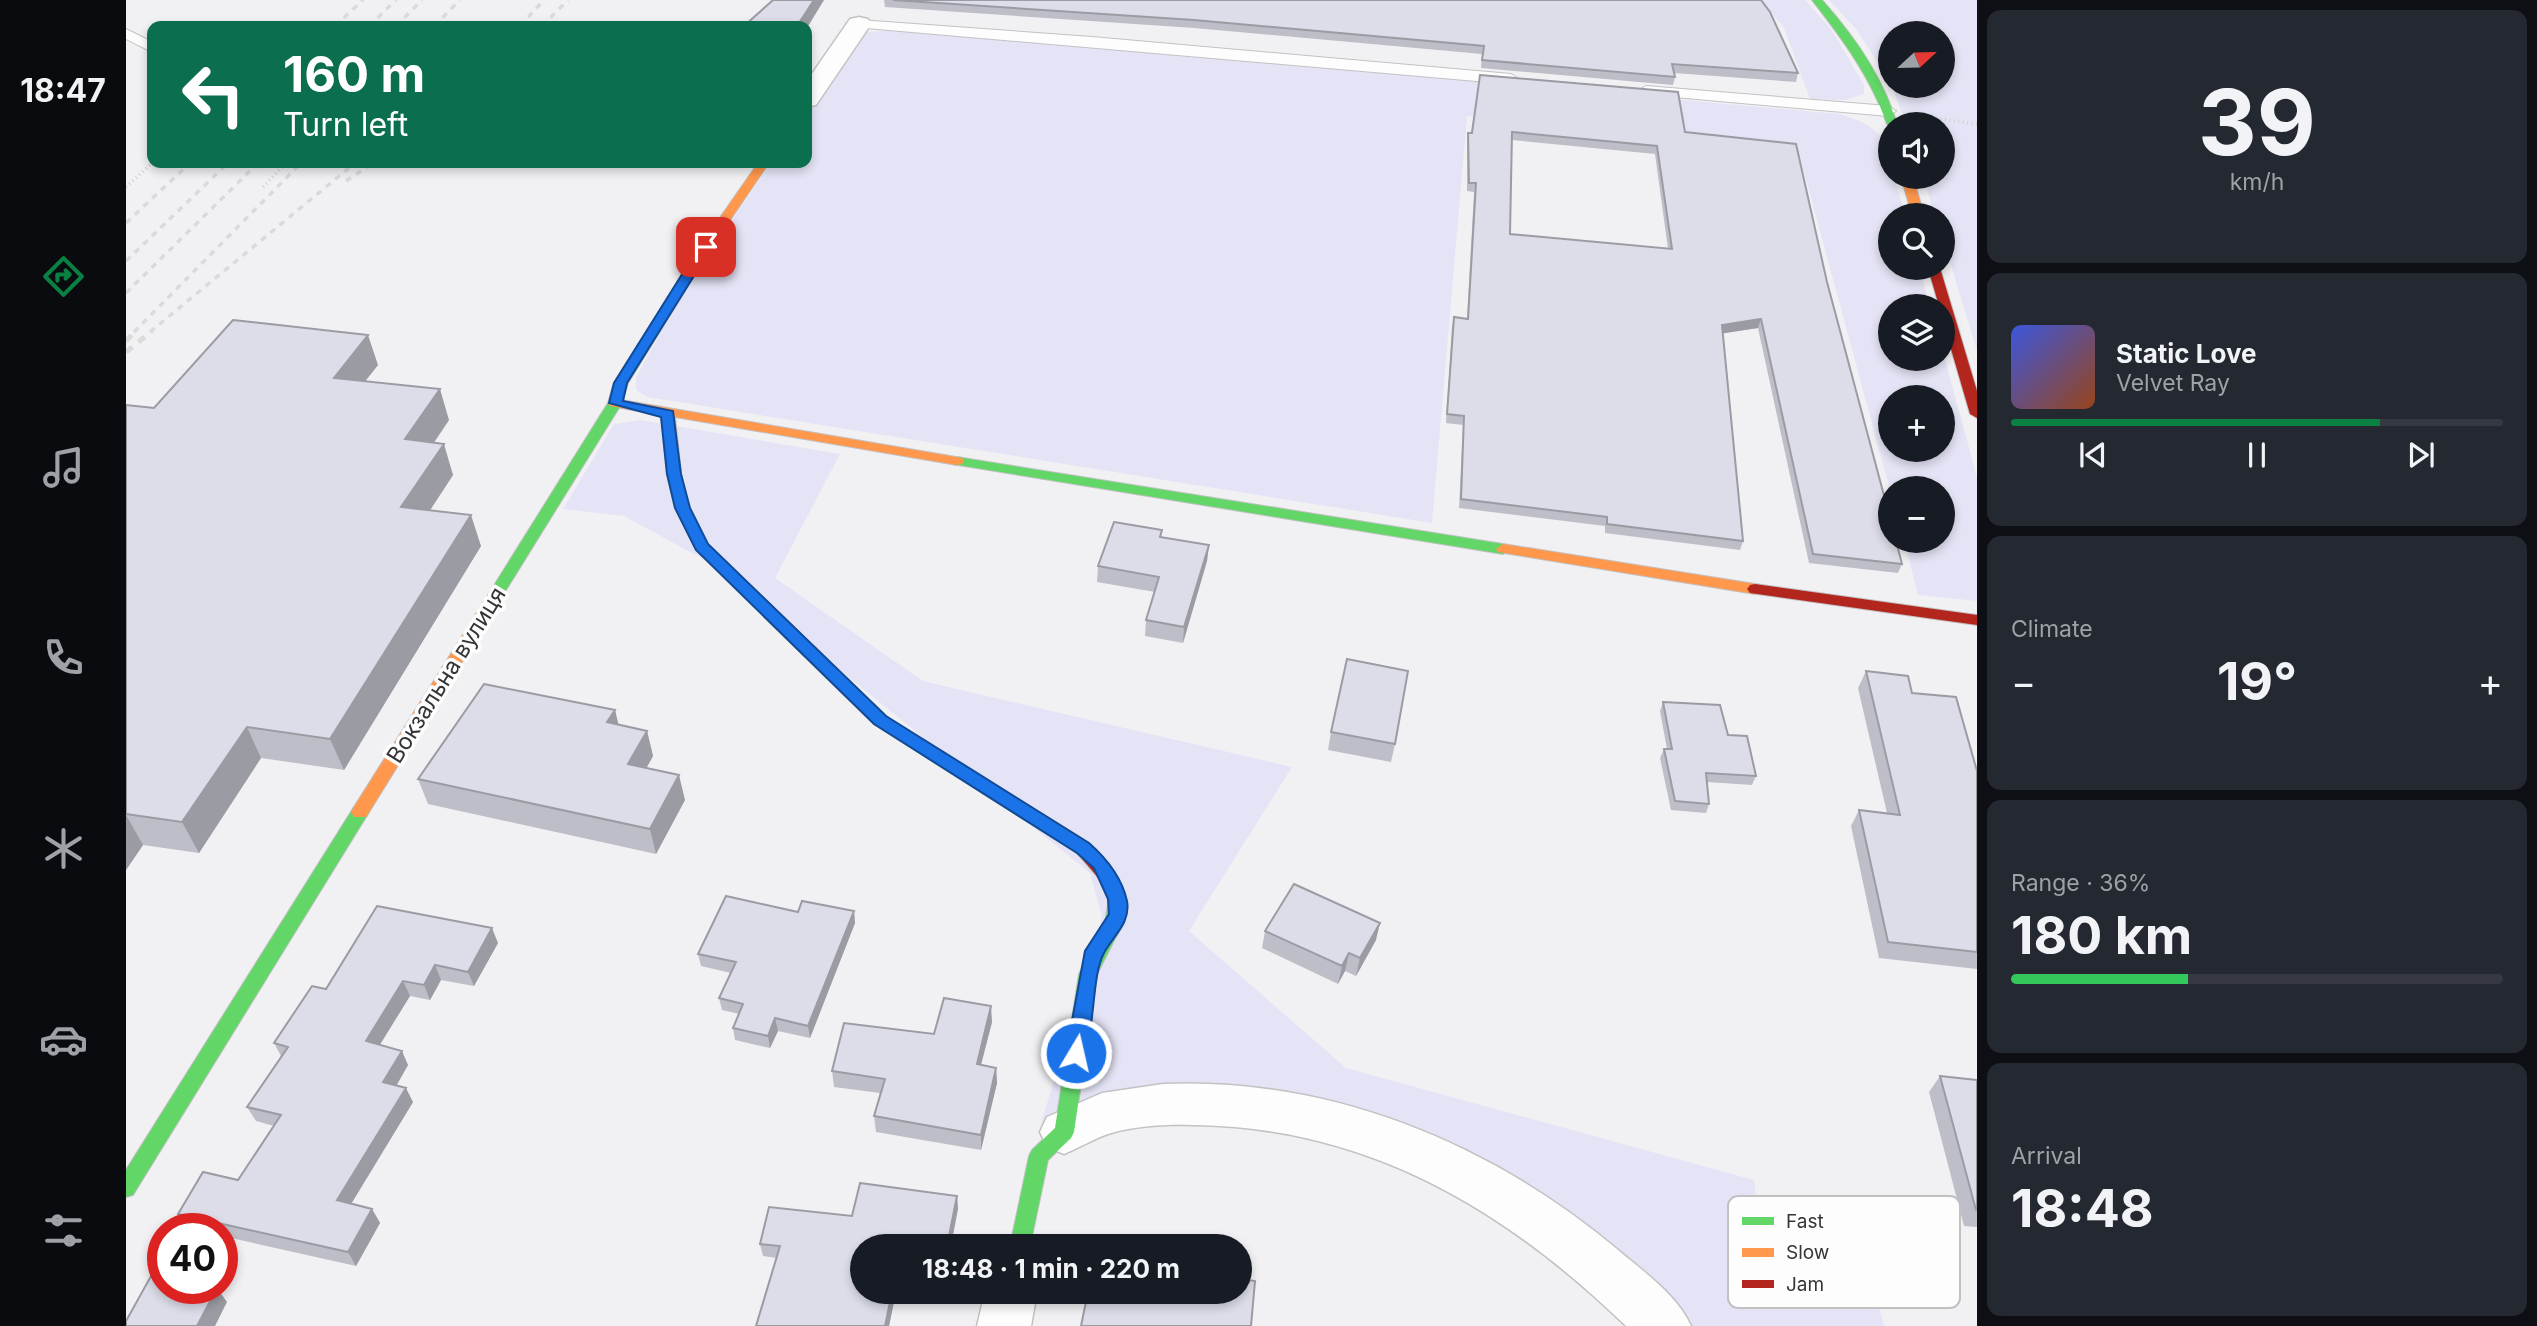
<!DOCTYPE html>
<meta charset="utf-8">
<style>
:root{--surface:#171b24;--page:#242831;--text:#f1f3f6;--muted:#9ea1a6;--line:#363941;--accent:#0b8043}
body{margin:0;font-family:Inter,sans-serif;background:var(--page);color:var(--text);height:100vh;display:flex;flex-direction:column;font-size:26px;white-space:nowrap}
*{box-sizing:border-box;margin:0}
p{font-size:23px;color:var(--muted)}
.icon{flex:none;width:38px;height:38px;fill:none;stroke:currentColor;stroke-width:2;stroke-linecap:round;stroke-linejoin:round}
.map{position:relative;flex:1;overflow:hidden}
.sheet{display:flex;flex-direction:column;gap:10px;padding:10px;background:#0d0f14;width:560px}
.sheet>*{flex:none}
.banner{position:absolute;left:21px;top:21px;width:665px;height:147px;border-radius:14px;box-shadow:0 4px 10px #0003;background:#0b6e4f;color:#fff;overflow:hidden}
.needle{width:46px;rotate:68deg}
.tools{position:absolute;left:1752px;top:21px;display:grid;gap:14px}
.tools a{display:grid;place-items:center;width:77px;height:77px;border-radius:50%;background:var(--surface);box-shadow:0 4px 10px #0003;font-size:35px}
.speed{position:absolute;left:21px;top:1213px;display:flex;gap:14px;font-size:35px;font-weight:700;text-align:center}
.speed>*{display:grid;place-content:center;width:91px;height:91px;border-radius:50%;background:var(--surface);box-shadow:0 4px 10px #0003;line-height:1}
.speed .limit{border:10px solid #d22;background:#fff;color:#111}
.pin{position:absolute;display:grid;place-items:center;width:60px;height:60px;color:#fff;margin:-30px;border-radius:14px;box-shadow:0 4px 10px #0006}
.me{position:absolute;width:77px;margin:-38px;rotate:9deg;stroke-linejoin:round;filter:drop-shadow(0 0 5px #0008)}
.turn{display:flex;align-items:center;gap:24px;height:147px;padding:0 21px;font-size:32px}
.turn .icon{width:91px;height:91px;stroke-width:2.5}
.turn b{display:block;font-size:49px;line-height:60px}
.big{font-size:52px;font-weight:700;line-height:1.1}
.sheet .card{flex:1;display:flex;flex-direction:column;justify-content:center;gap:10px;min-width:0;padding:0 24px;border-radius:14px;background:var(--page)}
.sheet .dial{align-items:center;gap:0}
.dial b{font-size:91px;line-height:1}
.song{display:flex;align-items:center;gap:21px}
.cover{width:84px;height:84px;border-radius:10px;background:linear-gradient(135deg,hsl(230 70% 55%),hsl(20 70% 35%))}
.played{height:7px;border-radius:4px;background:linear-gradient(90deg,var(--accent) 75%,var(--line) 75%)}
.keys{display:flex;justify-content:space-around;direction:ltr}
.heat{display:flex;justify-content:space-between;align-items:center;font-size:38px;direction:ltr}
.charge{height:10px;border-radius:5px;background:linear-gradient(90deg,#34c759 36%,var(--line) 0)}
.trip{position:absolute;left:724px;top:1234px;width:402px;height:70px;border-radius:35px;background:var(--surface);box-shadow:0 4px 10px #0003;font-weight:700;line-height:70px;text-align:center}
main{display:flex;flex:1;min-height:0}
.dock{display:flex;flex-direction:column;width:126px;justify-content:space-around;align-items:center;background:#090b0e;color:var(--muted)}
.dock .icon{width:49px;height:49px}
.dock .on{color:var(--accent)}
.dock b{font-size:32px;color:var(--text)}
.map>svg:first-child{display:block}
.green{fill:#e5e4f6;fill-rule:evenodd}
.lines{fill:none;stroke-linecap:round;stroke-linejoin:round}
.lane-casing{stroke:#c2c2c4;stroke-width:2}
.street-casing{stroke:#c2c2c4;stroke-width:3}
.fast-casing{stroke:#c2c2c4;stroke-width:2}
.slow-casing{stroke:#c2c2c4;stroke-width:2}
.jam-casing{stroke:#c2c2c4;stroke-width:2}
.path{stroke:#d0d0d1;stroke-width:3.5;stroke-dasharray:1 3.5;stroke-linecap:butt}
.lane{fill:#fdfdfd;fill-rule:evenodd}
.street{fill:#fdfdfd;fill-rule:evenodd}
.fast{fill:#63d668;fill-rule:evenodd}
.slow{fill:#ff974d;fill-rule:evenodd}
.jam{fill:#b3261e;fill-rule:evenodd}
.rail-far1{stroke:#dadadb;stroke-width:3.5;stroke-dasharray:6 6;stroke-linecap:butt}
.rail{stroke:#dadadb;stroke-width:5;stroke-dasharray:8 8;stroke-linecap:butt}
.wall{fill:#bebec8;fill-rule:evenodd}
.shaded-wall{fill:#9b9ba3}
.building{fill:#dddde9;stroke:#9b9ba3;stroke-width:2;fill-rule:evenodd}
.route{fill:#1a73e8;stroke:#114b97;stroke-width:2}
.labels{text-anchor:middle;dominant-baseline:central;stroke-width:7;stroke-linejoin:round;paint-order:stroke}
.street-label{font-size:23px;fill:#353537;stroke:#fdfdfe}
.key{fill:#fdfdfe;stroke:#c1c1c2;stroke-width:2}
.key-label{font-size:19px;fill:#353537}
</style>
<main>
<nav class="dock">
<b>18:47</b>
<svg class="icon on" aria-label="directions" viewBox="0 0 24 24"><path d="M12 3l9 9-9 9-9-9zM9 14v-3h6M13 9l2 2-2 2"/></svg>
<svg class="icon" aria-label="music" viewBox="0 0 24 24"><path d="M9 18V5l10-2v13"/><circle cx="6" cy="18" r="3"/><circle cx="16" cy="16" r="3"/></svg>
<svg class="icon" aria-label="phone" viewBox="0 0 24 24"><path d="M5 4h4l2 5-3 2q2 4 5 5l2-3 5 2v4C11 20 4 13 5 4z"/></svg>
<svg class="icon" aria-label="climate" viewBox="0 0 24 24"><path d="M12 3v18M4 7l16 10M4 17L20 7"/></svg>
<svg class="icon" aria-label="car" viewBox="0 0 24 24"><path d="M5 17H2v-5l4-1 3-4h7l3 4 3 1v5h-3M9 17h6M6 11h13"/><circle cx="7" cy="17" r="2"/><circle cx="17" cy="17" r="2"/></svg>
<svg class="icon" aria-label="filters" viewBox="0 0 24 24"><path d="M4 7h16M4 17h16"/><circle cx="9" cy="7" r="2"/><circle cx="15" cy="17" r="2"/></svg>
</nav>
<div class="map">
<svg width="1851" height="1326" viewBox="0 0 1851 1326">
<rect width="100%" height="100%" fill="#f1f1f4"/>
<path class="green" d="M1635 0H1679L1705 29 1738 85V94L1719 100 1684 99 1658 28Z
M1703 0H1851V351L1817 239 1816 215H1809L1797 177H1816V124H1780L1766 86H1816V33H1764V82L1730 29Z
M774 30 1713 114C1750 125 1764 135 1764 177H1768L1779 215H1764V268H1793L1804 306H1764V359H1816L1817 352 1851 477V601L1792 595 1778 541H1816V488L1764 490 1672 150 1341 116 1306 523 521 397 510 390V377L559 289 645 163H681V110L727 41 740 32ZM1764 397H1816V450H1764Z
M514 420 714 454 649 578 797 681 1166 767 1063 931 1220 1068 1628 1180 1639 1273 1747 1286 1758 1326H1559L1284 1132 1223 1106 1142 1089 1056 1084 973 1098 915 1124 976 917 964 873 577 559 498 516 437 509 488 424Z"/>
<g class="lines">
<g class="lane-casing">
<path id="lane" d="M733 20 966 37 1385 74 1393 79 1385 84 728 27 726 24Z
M0 29 26 42V52L0 39Z
M1520 86 1762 106 1770 111 1762 116 1515 94 1512 91Z"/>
</g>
<g class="street-casing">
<path id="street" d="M733 17 742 19 745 24 690 105 681 107V81L724 19Z
M1037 1084C1204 1077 1365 1143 1492 1250 1518 1272 1551 1295 1565 1326H1500C1389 1219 1265 1141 1109 1127 1068 1124 1021 1122 982 1134 967 1139 953 1148 938 1154L921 1147 914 1132 921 1117 976 1093Z
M859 1292H911L905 1326H851Z"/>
</g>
<g class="fast-casing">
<path id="fast" d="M1686 0H1696C1729 37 1757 77 1771 124H1764V127L1761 124C1744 76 1717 40 1686 0Z
M581 241 587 245 502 383 496 403 362 619H352L349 615 352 611 482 403 488 383 575 245Z
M831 457 1377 544 1384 549 1377 554 826 464 824 461 826 458Z
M234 805 240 807 243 812 240 817 7 1195 0 1197V1170L228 807Z
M990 890 996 892 999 897 997 923 971 974 948 1132 945 1138 922 1160 904 1246H884L903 1156 906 1150 929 1128 953 974 979 923 984 892Z"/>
</g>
<g class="slow-casing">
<path id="slow" d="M632 163H643L585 248H577L575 245Z
M1775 177H1787L1798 215H1786Z
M489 399 836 458 838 461 836 464 831 465 549 417 555 474 563 508 581 544 760 716 773 727 771 731H759L748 724 570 550 549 508 541 474 535 415 484 406 482 403Z
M1377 544 1629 584 1637 589 1629 594 1372 552 1370 549Z
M357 610 365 615 240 817H228L225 812 228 807 352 611Z"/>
</g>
<g class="jam-casing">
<path id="jam" d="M1802 268H1814L1851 391V418L1844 414 1816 318V306H1813Z
M1629 584 1851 615V625L1624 593 1621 589 1624 585Z
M765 721 963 843 988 872 999 897 996 902 990 904 984 902 975 881 951 853 759 731 757 727 759 723Z"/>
</g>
<path class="path" d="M1801 117 1851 124
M0 187 26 163
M137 187 160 163"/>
<use href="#lane" class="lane"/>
<use href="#street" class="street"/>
<use href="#fast" class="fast"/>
<use href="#slow" class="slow"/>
<use href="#jam" class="jam"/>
<path class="rail-far1" d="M209 26 237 0
M243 26 270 0
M270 26 296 0
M308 26 334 0
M394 26 418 0
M416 26 442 0
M220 181 247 163
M0 223 64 163
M0 261 102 163
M0 293 132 163
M8 332 175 163
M24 332 229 163"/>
<path class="rail" d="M0 341 10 331
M0 352 26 331"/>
</g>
<path class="wall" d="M758 0H1635L1672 73 1670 82 1548 73 1549 77 1547 85 1355 68 1356 54 1068 28 759 7Z
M1354 75 1559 132 1701 282 1776 564 1772 573 1683 563 1632 328 1597 333 1617 541 1614 550 1479 533V526L1333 508 1337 425 1320 423 1326 326 1328 317 1341 319 1348 192 1341 191V141L1342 133H1345ZM1386 140 1529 154 1542 249 1384 234Z
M252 365 239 381 323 420 308 443 327 475 304 510 355 546 218 770 135 758 73 853 17 845 0 870V405L28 408Z
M1036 530 1035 537 1083 545 1081 561 1057 643 1019 636 1020 620 1029 592 971 582 972 566Z
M1740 671 1786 693 1851 771V969L1753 958 1725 826 1733 810 1761 813 1732 688Z
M1537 702 1602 735 1630 776 1626 785 1581 782 1583 804 1580 813 1545 810 1534 758 1538 749H1541L1534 711Z
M489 710 492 725 521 731 527 756 520 768 559 800 530 854 302 804 292 779Z
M1205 732 1269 744 1265 762 1202 750Z
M728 911 729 923 684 1038 652 1031 644 1048 609 1040 607 1028 613 1014 596 1010 593 998 605 973 575 966 572 954 672 912Z
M1139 931 1250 940 1230 976 1219 971 1212 984 1136 948Z
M372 943 348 986 315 980 304 1000 284 996 253 1045 282 1065 271 1085 287 1102 225 1204 246 1209 254 1223 230 1266 96 1236V1228H62L52 1214 112 1180 148 1126 130 1121 121 1107 155 1056 148 1043 200 989Z
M866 1022 855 1065 870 1068 871 1083 855 1150 750 1132 748 1116 754 1093 708 1087 706 1071 808 1034Z
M1814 1076 1851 1080V1227L1838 1226 1803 1092Z
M831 1196 832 1209 737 1292H770L763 1326 651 1258 637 1256 634 1244 726 1216Z
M797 1292H816V1294Z"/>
<path class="shaded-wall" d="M688 0H698L681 28V26H671Z
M1635 319 1632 328 1593 334 1596 325Z
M242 335 252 365 218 408 208 378Z
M314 389 323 420 289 470 279 439Z
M318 444 327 475 286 538 275 507Z
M345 515 355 546 218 770 204 739Z
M1083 545 1081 561 1057 643 1058 627Z
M489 710 495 735 481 722Z
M121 727 135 758 73 853 56 822Z
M521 731 527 756 509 789 502 764Z
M553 775 559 800 530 854 524 829Z
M0 815 17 845 0 870Z
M728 911 729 923 684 1038 682 1026Z
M1254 923 1250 940 1230 976 1234 958Z
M366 928 372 943 348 986 342 972Z
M1223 953 1219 971 1212 984 1216 966Z
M309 965 315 980 304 1000 298 985Z
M277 981 284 996 247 1056 240 1041Z
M865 1006 866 1022 851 1080V1064Z
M649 1018 652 1031 644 1048 642 1036Z
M276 1051 282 1065 264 1096 257 1082Z
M870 1068 871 1083 855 1150V1135Z
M280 1088 287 1102 219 1214 211 1200Z
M831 1196 832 1209 825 1246H821Z
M246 1209 254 1223 230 1266 222 1252Z
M91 1288 101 1302 89 1326H71Z
M766 1292H770L763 1326H759Z"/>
<path class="building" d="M647 0H688L671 26H618Z
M767 0H1635L1644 12 1672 73 1546 64 1549 77 1356 60 1358 46 1068 20Z
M1354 75 1552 92 1559 132 1670 144 1701 282 1764 518V541H1770L1776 564 1687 554 1635 319 1596 325 1617 541 1481 524V517L1335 499 1338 416 1321 414 1328 317 1342 319 1350 183H1343L1342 133H1346ZM1386 132 1531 146 1546 249 1384 234Z
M107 320 242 335 208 378 314 389 279 439 318 444 275 507 345 515 204 739 121 727 56 822 0 814V405L28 408Z
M988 522 1036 530 1034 537 1083 545 1058 627 1020 620 1033 577 972 566Z
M1221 659 1282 671 1269 744 1205 732Z
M1740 671 1782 676 1786 693 1830 697 1851 771V952L1762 942 1733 810 1774 815Z
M358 684 489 710 481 722 521 731 502 764 553 775 524 829 292 779Z
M1537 702 1594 705 1602 735 1621 736 1630 776 1580 773 1583 804 1549 801 1538 749H1546Z
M1168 884 1254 923 1234 958 1223 953 1216 966 1139 931Z
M600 896 672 912 676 901 728 911 682 1026 649 1018 642 1036 607 1028 617 1004 593 998 610 962 572 954Z
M251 906 366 928 342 972 309 965 298 985 277 981 240 1041 276 1051 257 1082 280 1088 211 1200 246 1209 222 1252 52 1214 77 1172 112 1180 155 1115 121 1107 162 1047 148 1043 186 986 200 989Z
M818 998 865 1006 851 1064 870 1068 855 1135 748 1116 759 1079 706 1071 718 1023 808 1034Z
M1814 1076 1851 1080V1210H1850Z
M734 1183 831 1196 821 1246H737V1292H766L759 1326H630L654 1246 634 1244 643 1207 726 1216Z
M25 1276 37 1278V1288H91L71 1326H0V1321Z
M1115 1279 1129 1281 1125 1326H955L962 1292H1115Z"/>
<path class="route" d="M575 244 586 247 501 383 497 401 547 411 555 474 564 508 582 544 760 716 963 843C980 858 996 878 1001 901 1005 923 987 936 978 953 965 977 970 1031 956 1059L950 1061 943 1059 940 1053 959 951 983 914 982 899 968 868 951 853 748 724 570 550 549 508 541 474 535 417 483 403 488 383Z"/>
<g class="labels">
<g class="street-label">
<text transform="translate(320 675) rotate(-58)">Вокзальна вулиця</text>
</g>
</g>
<rect x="1602" y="1196" width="232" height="112" rx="10" class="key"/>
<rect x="1616" y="1217" width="32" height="8" fill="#63d668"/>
<rect x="1616" y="1248" width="32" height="9" fill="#ff974d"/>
<rect x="1616" y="1280" width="32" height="8" fill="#b3261e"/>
<g class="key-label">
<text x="1660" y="1228">Fast</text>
<text x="1660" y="1259">Slow</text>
<text x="1660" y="1291">Jam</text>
</g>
</svg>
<div class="tools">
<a><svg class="needle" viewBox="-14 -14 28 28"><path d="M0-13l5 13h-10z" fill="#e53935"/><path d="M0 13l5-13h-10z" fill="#9ea1a6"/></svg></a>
<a><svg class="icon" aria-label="sound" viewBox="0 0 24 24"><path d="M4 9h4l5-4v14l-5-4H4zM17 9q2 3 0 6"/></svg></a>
<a><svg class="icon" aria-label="search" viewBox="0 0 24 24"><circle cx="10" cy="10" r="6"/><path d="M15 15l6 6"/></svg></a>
<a><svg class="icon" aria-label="layers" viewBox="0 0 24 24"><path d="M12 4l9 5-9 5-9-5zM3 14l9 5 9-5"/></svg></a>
<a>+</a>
<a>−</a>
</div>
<div class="speed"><div class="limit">40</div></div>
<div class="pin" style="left:580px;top:247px;background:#d93025"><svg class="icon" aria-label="arrive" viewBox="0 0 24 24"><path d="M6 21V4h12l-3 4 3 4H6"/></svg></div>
<svg class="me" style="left:950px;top:1053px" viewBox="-20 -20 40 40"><circle r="17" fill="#1a73e8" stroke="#fff" stroke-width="3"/><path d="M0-11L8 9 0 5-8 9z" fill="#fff"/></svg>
<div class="trip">18:48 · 1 min · 220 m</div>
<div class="banner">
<div class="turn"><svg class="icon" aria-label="left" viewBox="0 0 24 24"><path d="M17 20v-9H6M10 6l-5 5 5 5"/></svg><div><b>160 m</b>Turn left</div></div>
</div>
</div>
<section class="sheet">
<div class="card dial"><b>39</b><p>km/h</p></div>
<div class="card">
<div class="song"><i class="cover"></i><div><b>Static Love</b><p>Velvet Ray</p></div></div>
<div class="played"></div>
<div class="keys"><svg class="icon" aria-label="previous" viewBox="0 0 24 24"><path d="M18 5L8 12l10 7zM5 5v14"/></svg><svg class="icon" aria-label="pause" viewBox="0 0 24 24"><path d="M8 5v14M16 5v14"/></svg><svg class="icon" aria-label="next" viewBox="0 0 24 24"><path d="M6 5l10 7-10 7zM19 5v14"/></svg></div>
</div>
<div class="card"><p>Climate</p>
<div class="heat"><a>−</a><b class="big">19°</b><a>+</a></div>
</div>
<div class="card"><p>Range · 36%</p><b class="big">180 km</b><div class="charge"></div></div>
<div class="card"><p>Arrival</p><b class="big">18:48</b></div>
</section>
</main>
